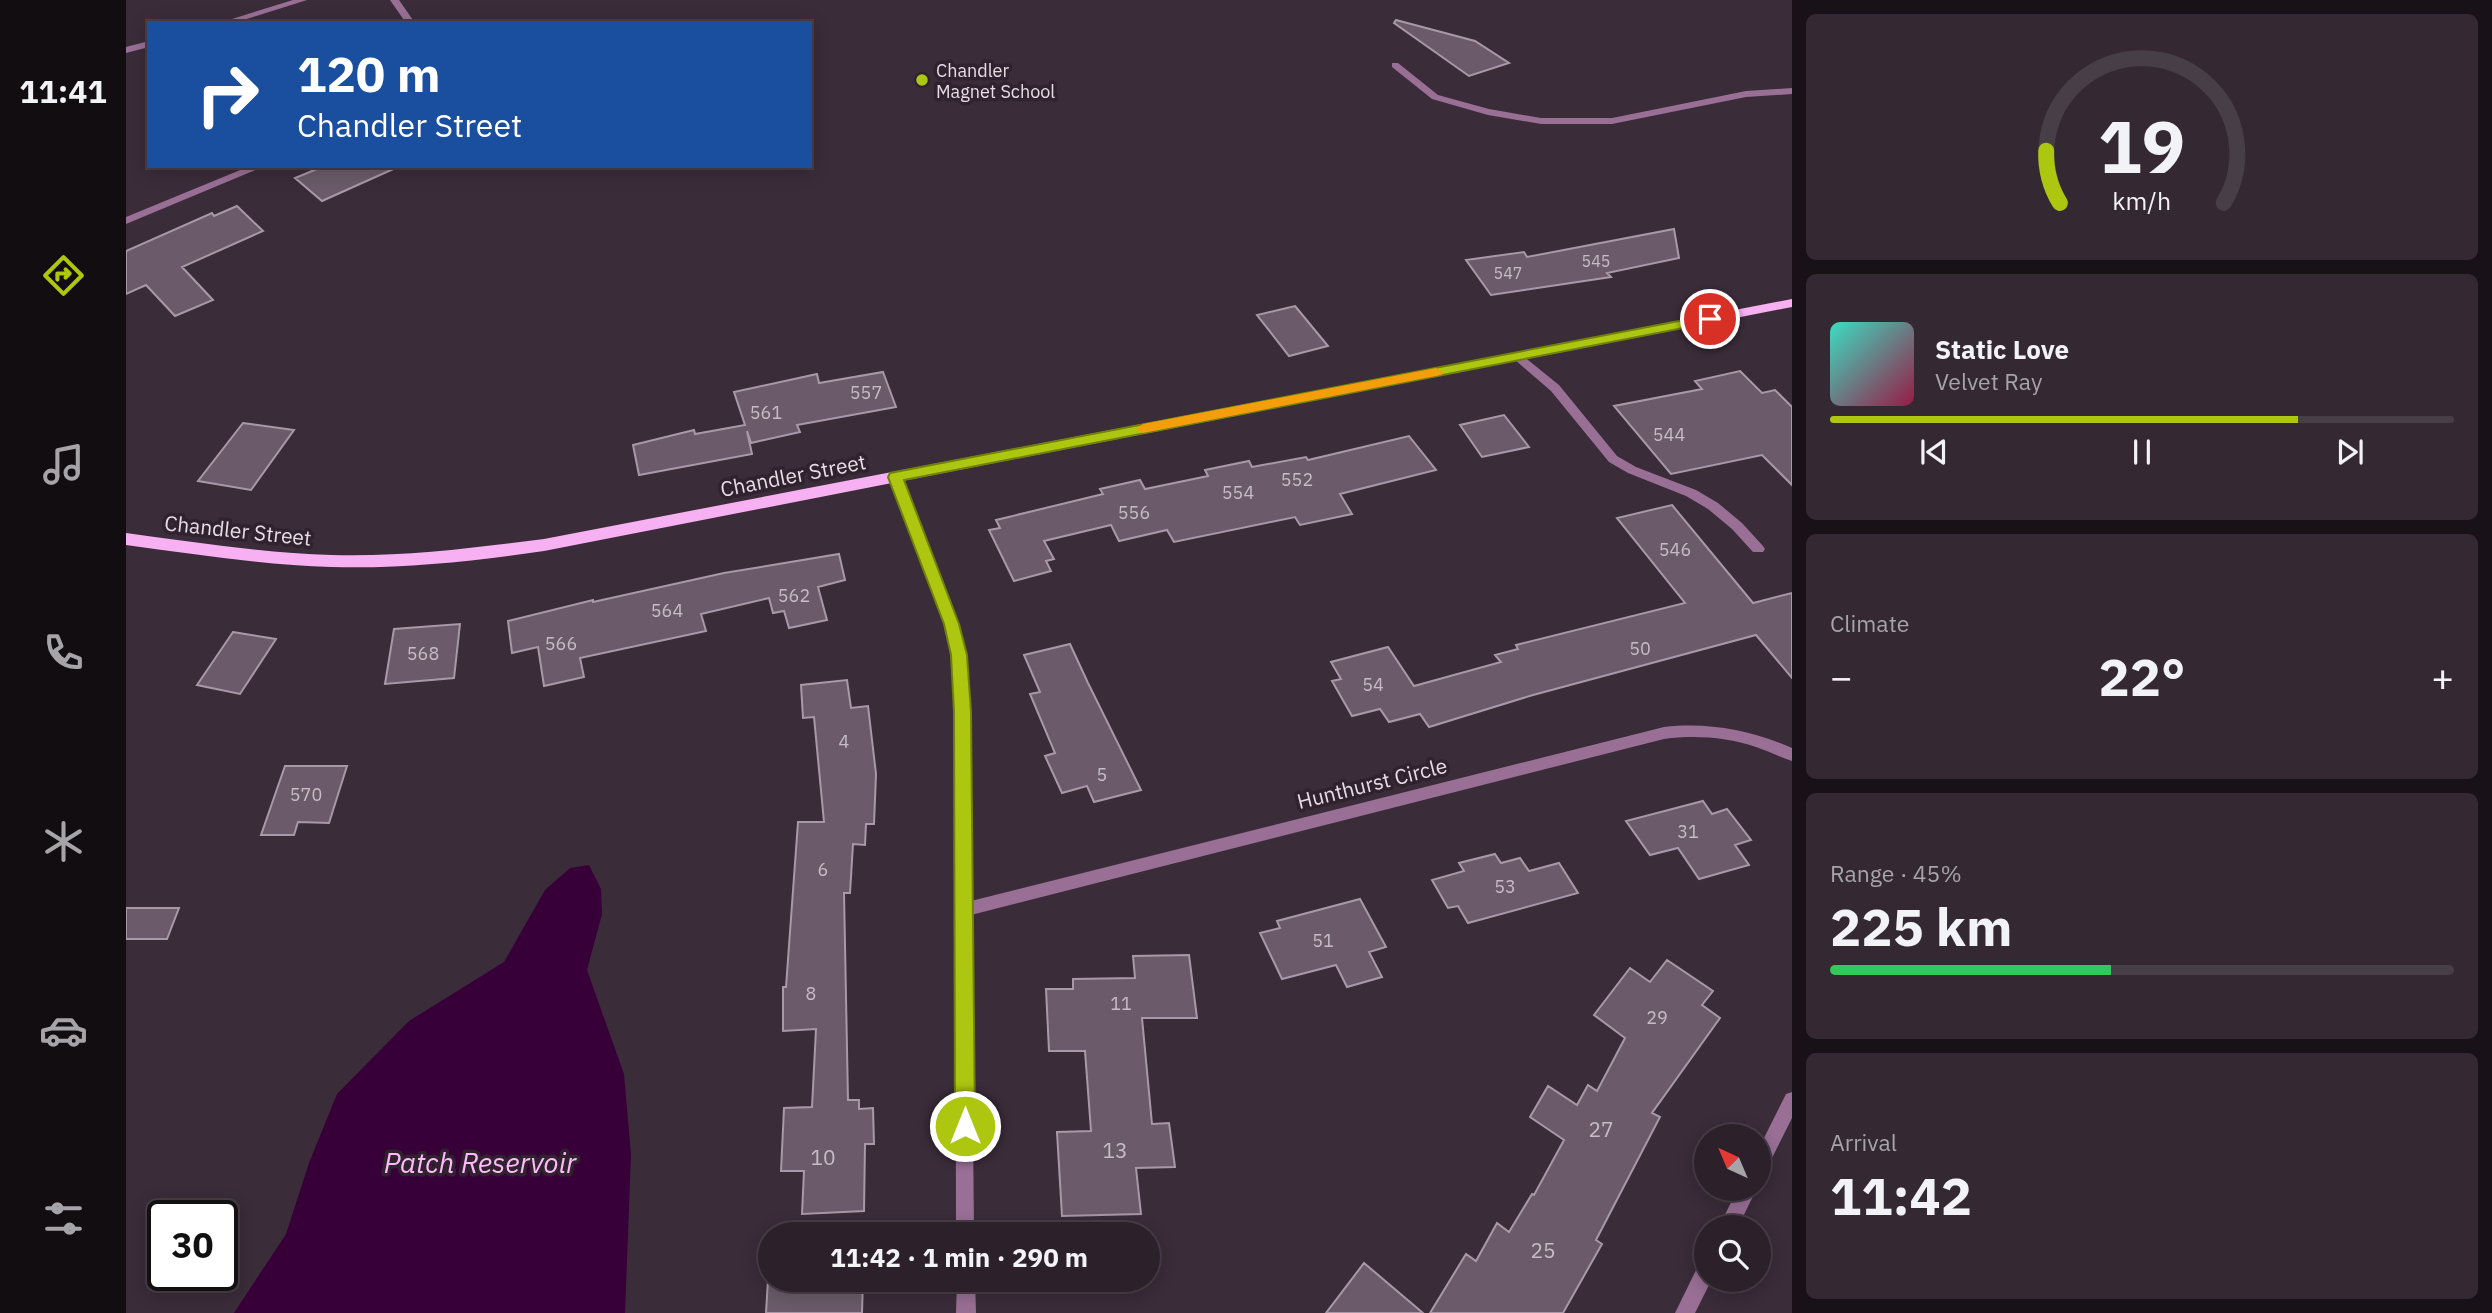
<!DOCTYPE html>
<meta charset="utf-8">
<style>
:root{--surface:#2c212b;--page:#342933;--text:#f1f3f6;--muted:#a6a3a9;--line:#483e47;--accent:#adc610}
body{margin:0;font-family:"IBM Plex Sans",sans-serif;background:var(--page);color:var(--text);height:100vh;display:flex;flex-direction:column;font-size:26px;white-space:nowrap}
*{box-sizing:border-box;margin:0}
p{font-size:23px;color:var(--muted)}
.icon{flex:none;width:38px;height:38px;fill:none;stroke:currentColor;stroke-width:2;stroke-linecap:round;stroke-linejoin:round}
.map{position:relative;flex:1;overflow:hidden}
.details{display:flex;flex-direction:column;gap:14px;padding:14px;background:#181218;width:700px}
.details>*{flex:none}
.banner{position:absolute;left:21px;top:21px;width:665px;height:147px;border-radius:0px;box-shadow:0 4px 18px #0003,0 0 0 2px var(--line);background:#1a4fa0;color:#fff;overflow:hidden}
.needle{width:46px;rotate:316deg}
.controls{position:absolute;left:1568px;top:1124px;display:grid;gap:14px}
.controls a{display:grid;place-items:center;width:77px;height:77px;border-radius:50%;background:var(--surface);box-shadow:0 4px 18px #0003,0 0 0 2px var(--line);font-size:35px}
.speed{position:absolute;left:21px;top:1200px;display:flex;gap:14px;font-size:35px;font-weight:700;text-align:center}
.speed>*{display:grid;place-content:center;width:91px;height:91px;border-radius:50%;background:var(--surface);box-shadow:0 4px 18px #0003,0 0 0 2px var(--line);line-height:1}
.speed .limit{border:4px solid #111;border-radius:10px;background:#fff;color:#111}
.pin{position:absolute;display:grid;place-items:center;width:60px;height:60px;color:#fff;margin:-30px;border:4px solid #fff;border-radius:50%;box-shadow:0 2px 7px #0007}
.me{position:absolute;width:77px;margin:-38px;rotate:0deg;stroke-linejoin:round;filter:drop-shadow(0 0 5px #0008)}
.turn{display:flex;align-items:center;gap:24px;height:147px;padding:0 35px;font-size:32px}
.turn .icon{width:91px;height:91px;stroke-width:2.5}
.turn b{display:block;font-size:49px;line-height:60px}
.big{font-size:52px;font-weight:700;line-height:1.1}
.details .tile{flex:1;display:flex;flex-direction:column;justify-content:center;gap:10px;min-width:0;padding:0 24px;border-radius:10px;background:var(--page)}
.details .dial{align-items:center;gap:0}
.dial svg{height:182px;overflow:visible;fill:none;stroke:var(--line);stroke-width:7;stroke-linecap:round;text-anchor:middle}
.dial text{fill:var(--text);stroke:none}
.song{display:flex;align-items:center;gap:21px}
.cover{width:84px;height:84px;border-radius:10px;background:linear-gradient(135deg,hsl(170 70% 55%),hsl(340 70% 35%))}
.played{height:7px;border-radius:4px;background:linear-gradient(90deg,var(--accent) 75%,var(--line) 75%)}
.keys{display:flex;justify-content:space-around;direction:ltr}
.heat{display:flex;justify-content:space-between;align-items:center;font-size:38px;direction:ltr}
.charge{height:10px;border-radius:5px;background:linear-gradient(90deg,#34c759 45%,var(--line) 0)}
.trip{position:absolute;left:632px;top:1222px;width:402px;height:70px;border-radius:35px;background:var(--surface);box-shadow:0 4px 18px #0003,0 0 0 2px var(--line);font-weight:700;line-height:70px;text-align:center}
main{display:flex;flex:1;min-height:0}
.tabs{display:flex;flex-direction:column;width:126px;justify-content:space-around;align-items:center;background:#120d11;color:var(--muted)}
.tabs .icon{width:49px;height:49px}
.tabs .on{color:var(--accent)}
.tabs b{font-size:32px;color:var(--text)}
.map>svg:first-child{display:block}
.water{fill:#380038}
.building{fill:#6b5b6a;stroke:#a998a8;stroke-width:2}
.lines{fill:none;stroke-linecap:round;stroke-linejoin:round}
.lane{fill:#996f96;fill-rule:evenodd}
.street{fill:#996f96;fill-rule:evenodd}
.primary{fill:#f7b1f3;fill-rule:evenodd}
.route{fill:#adc610;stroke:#70810a;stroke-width:2}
.slow{fill:#f59e0b}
.poi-dot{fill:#adc610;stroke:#30222f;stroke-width:2.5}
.labels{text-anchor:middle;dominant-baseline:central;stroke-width:7;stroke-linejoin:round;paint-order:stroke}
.far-number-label{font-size:16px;fill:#c7bcc6}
.far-poi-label{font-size:18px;fill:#e6dde5;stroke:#30222f;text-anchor:start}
.number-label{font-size:18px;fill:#c7bcc6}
.street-label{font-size:21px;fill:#e6dde5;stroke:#30222f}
.near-number-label{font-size:21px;fill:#c7bcc6}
.near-water-label{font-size:28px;font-style:italic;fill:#ffbafa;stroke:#30222f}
</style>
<main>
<nav class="tabs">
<b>11:41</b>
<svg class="icon on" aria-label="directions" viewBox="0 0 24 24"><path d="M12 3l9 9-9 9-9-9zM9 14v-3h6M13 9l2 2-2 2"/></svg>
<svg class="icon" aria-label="music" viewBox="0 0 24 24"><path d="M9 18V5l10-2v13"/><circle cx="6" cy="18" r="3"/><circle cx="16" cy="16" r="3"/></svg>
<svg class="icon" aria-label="phone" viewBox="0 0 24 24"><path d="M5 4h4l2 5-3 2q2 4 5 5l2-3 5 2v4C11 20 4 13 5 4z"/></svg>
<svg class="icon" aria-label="climate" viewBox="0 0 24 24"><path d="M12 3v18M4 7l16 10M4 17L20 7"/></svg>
<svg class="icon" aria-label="car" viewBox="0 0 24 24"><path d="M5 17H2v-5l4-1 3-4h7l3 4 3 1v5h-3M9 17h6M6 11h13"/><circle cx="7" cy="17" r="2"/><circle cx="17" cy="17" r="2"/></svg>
<svg class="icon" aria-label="filters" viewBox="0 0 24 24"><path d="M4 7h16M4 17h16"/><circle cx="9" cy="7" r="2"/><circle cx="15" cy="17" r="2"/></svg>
</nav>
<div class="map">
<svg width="1666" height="1313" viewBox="0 0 1666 1313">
<rect width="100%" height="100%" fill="#3a2c39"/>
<path class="water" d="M463 865 475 889 476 914 461 970 498 1074 505 1154 499 1313H108L160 1234 183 1163 211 1094 283 1021 378 962 419 890 444 868Z"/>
<path class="building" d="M1270 20 1349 41 1383 63 1343 76 1268 23Z
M198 166H274L196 201 169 178Z
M111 206 137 231 56 267 87 300 49 316 20 285 0 294V251L86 213 88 216Z
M1548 229 1553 258 1481 273 1485 277 1365 295 1340 260 1398 252 1401 257Z
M1169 306 1202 346 1163 356 1131 315Z
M1614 371 1636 393 1649 390 1666 407V485L1636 455 1545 474 1488 406 1576 389 1569 381Z
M757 372 770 407 671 425 674 432 625 443 621 431 626 454 513 475 507 445 568 430 569 434 619 425 608 392 691 374 693 383Z
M1378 415 1403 447 1356 457 1334 425Z
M117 423 168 430 125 490 72 481Z
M1283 436 1310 470 1214 494 1226 514 1174 525 1169 517 1048 542 1041 530 993 541 985 525 918 541 928 559 920 561 925 571 888 581 863 530 874 528 870 520 977 494 974 489 1014 480 1019 489 1082 476 1079 470 1123 461 1126 467 1180 457 1182 460Z
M1546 505 1627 603 1666 593V678L1630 635 1407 695 1303 727 1294 714 1263 722 1254 709 1226 716 1206 681 1215 679 1205 662 1262 647 1288 686 1375 662 1369 655 1392 649 1390 645 1559 603 1491 518Z
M713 554 719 580 692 587 701 620 663 628 658 611 647 613 643 598 575 614 580 631 454 658 458 677 418 686 412 647 386 653 382 621 467 600V602L598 573Z
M334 624 328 678 259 684 268 629Z
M107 632 150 639 114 694 71 685Z
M944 644 962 683 1015 790 968 802 961 786 936 793 919 756 929 753 904 694 914 692 898 655Z
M721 680 725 708 742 706 750 774 748 824H740L739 845 727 844 724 893H718L722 1100H733V1109L747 1108 748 1144H739L738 1211 676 1214 678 1171H655L658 1108 686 1107 690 1029 657 1031V987H660L672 822H698L688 717 677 718 675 685Z
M159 766H221L203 823 172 822 168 835H135Z
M1577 801 1586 814 1601 809 1625 840 1609 845 1623 865 1573 879 1552 848 1524 855 1500 821Z
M1369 854 1375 863 1394 858 1403 871 1433 863 1452 893 1342 923 1332 906 1322 908 1306 880 1338 871 1333 863Z
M1234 899 1260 947 1243 952 1256 977 1221 987 1210 965 1156 979 1134 933 1154 928 1151 921Z
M0 908H53L41 939H0Z
M1063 955 1071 1018H1016L1026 1124 1043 1123 1049 1167 1010 1168 1015 1214 936 1216 931 1132 965 1131 959 1051H923L920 989H947V979L1009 978 1007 956Z
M1541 960 1587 991 1576 1005 1594 1018 1526 1113 1534 1117 1470 1240 1476 1244 1437 1313H1304L1340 1254 1350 1261 1371 1223 1383 1232 1406 1194 1408 1195 1438 1140 1404 1117 1422 1086 1451 1105 1462 1085 1471 1091 1499 1038 1468 1015 1504 968 1524 982Z
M1238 1263 1297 1313H1200Z
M642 1279H737L736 1313H640Z"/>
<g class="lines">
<path class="lane" d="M1266 63H1272L1312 95 1363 109 1415 118H1486L1620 91 1666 88V94L1620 97 1486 124H1415L1362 115 1306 99 1266 67Z
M1392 352 1433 385 1491 456 1510 467 1570 490 1592 503 1616 523 1637 546 1639 549 1637 552H1627L1606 529 1582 509 1560 496 1502 473 1483 462 1425 391 1388 359 1386 356Z"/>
<path class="street" d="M167 0H181L108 23H93Z
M264 0H273L289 23H280Z
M23 41V47L0 53V47Z
M124 166H139L0 224V217Z
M769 473 775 477 833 624 840 655 843 712 845 901 1538 727C1583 722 1624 730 1666 748V761C1654 757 1642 751 1630 747 1600 737 1569 735 1538 739L845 915 848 1234H830L829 712 826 655 819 624 763 477Z
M1666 1092V1118L1639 1172 1633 1175V1148L1660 1094Z
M1612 1188H1631L1612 1227H1593Z
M1580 1262V1279H1586L1569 1313H1549L1573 1264Z
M831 1279H849L850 1313H830Z"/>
<path class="primary" d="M1666 299V307L418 551C348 561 277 569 206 567 137 565 68 554 0 545V533C68 542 137 553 206 555 277 557 348 548 418 539Z"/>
</g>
<path class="route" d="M1584 315 1588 316V322L778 480 833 624 841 655 845 712 849 1126 846 1133 839 1136 832 1133 829 1126 828 712 825 655 818 624 762 477 764 473Z"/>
<path class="slow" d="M1310 368 1317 372 1315 375 1017 433 1010 429 1017 424Z"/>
<circle class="poi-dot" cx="796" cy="80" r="7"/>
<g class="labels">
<g class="far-number-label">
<text x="1470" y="261">545</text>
<text x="1382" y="273">547</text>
</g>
<g class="far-poi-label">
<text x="810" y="70">Chandler<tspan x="810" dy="21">Magnet School</tspan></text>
</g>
<g class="number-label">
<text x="740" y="392">557</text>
<text x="640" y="412">561</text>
<text x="1543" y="434">544</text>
<text x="1171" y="479">552</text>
<text x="1112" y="492">554</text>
<text x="1008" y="512">556</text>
<text x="1549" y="549">546</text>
<text x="668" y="595">562</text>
<text x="541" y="610">564</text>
<text x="435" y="643">566</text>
<text x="1514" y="648">50</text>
<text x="297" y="653">568</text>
<text x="1247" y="684">54</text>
<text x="718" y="741">4</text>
<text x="976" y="774">5</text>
<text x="180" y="794">570</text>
<text x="1562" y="831">31</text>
<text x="697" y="869">6</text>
<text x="1379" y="886">53</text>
<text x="1197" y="940">51</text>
<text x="685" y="993">8</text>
<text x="995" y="1003">11</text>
<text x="1531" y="1017">29</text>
</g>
<g class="street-label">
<text transform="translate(667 475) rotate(-11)">Chandler Street</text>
<text transform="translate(112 530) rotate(6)">Chandler Street</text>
<text transform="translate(1246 783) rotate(-14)">Hunthurst Circle</text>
</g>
<g class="near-number-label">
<text x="1475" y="1129">27</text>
<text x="989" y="1150">13</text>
<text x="697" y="1157">10</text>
<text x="1417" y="1250">25</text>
</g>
<g class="near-water-label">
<text x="354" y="1162">Patch Reservoir</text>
</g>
</g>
</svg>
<div class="controls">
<a><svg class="needle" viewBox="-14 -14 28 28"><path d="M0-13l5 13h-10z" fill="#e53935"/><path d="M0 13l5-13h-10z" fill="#a6a3a9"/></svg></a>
<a><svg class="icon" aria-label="search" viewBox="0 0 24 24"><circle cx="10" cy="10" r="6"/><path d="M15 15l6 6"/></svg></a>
</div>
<div class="speed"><div class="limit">30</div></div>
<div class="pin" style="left:1584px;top:319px;background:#d93025"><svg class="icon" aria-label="arrive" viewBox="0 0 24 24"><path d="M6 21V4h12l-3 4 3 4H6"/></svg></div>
<svg class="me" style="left:839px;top:1126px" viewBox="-20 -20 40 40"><circle r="17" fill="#adc610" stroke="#fff" stroke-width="3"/><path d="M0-11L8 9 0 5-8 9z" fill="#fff"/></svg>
<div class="trip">11:42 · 1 min · 290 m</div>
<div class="banner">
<div class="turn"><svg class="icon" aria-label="right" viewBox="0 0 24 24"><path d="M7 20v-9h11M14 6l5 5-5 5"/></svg><div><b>120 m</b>Chandler Street</div></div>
</div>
</div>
<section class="details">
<div class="tile dial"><svg viewBox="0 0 100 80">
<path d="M14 69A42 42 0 1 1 86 69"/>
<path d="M14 69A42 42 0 0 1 8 46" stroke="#adc610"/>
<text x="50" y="56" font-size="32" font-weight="700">19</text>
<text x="50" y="72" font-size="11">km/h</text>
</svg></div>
<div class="tile">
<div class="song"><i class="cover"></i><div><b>Static Love</b><p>Velvet Ray</p></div></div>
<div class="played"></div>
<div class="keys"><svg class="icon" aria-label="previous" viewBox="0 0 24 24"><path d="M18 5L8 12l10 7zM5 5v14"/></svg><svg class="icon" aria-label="pause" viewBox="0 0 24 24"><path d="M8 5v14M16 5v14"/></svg><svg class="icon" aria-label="next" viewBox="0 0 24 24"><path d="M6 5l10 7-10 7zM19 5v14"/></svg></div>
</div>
<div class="tile"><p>Climate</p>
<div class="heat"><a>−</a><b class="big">22°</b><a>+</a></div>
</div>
<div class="tile"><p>Range · 45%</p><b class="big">225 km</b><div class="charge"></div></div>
<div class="tile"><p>Arrival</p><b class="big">11:42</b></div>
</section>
</main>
